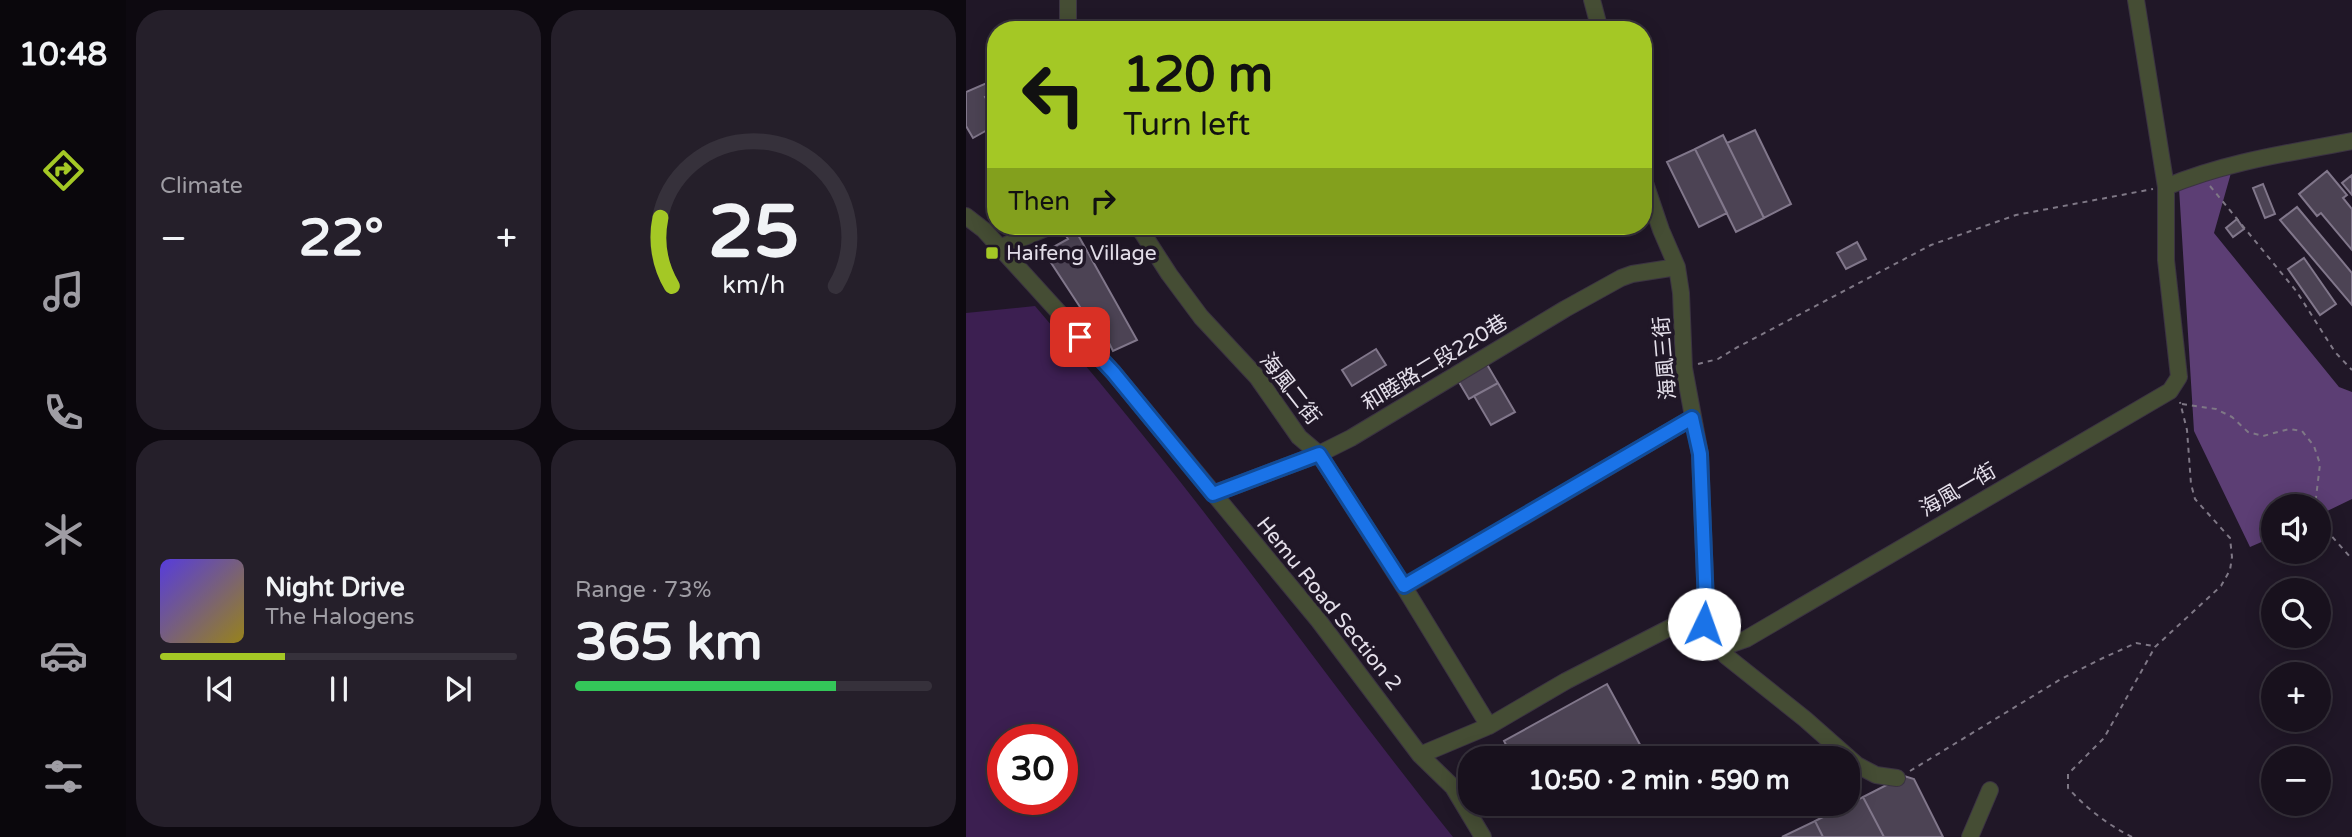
<!DOCTYPE html>
<meta charset="utf-8">
<style>
:root{--surface:#18111d;--page:#251f2a;--text:#f1f3f6;--muted:#9f9da4;--line:#36313b;--accent:#a4c825}
body{margin:0;font-family:"Varela Round","Noto Sans TC",sans-serif;background:var(--page);color:var(--text);height:100vh;display:flex;flex-direction:column;font-size:26px;white-space:nowrap}
*{box-sizing:border-box;margin:0}
p{font-size:23px;color:var(--muted)}
.icon{flex:none;width:38px;height:38px;fill:none;stroke:currentColor;stroke-width:2;stroke-linecap:round;stroke-linejoin:round}
.map{position:relative;flex:1;overflow:hidden}
.drawer{display:flex;flex-direction:column;gap:10px;padding:10px;background:#0d0910;width:840px}
.drawer>*{flex:none}
.top-card{position:absolute;left:21px;top:21px;width:665px;height:214px;border-radius:28px;box-shadow:0 4px 18px #0003,0 0 0 2px var(--line);background:#a4c825;color:#111;overflow:hidden}
.fabs{position:absolute;left:1295px;top:494px;display:grid;gap:14px}
.fabs a{display:grid;place-items:center;width:70px;height:70px;border-radius:50%;background:var(--surface);box-shadow:0 4px 18px #0003,0 0 0 2px var(--line);font-size:35px}
.speed{position:absolute;left:21px;top:724px;display:flex;gap:14px;font-size:35px;font-weight:700;text-align:center}
.speed>*{display:grid;place-content:center;width:91px;height:91px;border-radius:50%;background:var(--surface);box-shadow:0 4px 18px #0003,0 0 0 2px var(--line);line-height:1}
.speed .limit{border:10px solid #d22;background:#fff;color:#111}
.pin{position:absolute;display:grid;place-items:center;width:60px;height:60px;color:#fff;margin:-30px;border-radius:14px;box-shadow:0 4px 10px #0006}
.me{position:absolute;width:77px;margin:-38px;rotate:3deg;stroke-linejoin:round;filter:drop-shadow(0 0 5px #0008)}
.turn{display:flex;align-items:center;gap:24px;height:147px;padding:0 21px;font-size:32px}
.turn .icon{width:91px;height:91px;stroke-width:2.5}
.turn b{display:block;font-size:49px;line-height:60px}
.then{display:flex;align-items:center;height:66px;padding:0 21px;background:#0003;gap:14px;font-size:26px}
.big{font-size:52px;font-weight:800;line-height:1.1}
.drawer .widget{flex:1;display:flex;flex-direction:column;justify-content:center;gap:10px;min-width:0;padding:0 24px;border-radius:28px;background:var(--page)}
.drawer .dial{align-items:center;gap:0}
.dial svg{height:182px;overflow:visible;fill:none;stroke:var(--line);stroke-width:7;stroke-linecap:round;text-anchor:middle}
.dial text{fill:var(--text);stroke:none}
.song{display:flex;align-items:center;gap:21px}
.cover{width:84px;height:84px;border-radius:10px;background:linear-gradient(135deg,hsl(250 70% 55%),hsl(50 70% 35%))}
.played{height:7px;border-radius:4px;background:linear-gradient(90deg,var(--accent) 35%,var(--line) 35%)}
.keys{display:flex;justify-content:space-around;direction:ltr}
.heat{display:flex;justify-content:space-between;align-items:center;font-size:38px;direction:ltr}
.charge{height:10px;border-radius:5px;background:linear-gradient(90deg,#34c759 73%,var(--line) 0)}
.drawer .tiles{flex:1;display:grid;gap:10px;grid-template-columns:repeat(2,1fr)}
.trip{position:absolute;left:492px;top:746px;width:402px;height:70px;border-radius:28px;background:var(--surface);box-shadow:0 4px 18px #0003,0 0 0 2px var(--line);font-weight:800;line-height:70px;text-align:center}
main{display:flex;flex:1;min-height:0}
.menu{display:flex;flex-direction:column;width:126px;justify-content:space-around;align-items:center;background:#0a070c;color:var(--muted)}
.menu .icon{width:49px;height:49px}
.menu .current{color:var(--accent)}
.menu b{font-size:32px;color:var(--text)}
.map>svg:first-child{display:block}
.green{fill:#3c1f51;fill-rule:evenodd}
.forest{fill:#5c3e74}
.building{fill:#4c4354;stroke:#81778b;stroke-width:2}
.lines{fill:none;stroke-linecap:round;stroke-linejoin:round}
.minor-casing{stroke:#3b3342;stroke-width:18}
.path{stroke:#7f7886;stroke-width:2;stroke-dasharray:5 5;stroke-linecap:butt}
.minor{stroke:#454d34;stroke-width:16}
.route-casing{stroke:#114b97;stroke-width:18}
.route{stroke:#1a73e8;stroke-width:12}
.poi-dot{fill:#a4c825;stroke:#201727;stroke-width:2.5}
.labels{text-anchor:middle;dominant-baseline:central;stroke-width:7;stroke-linejoin:round;paint-order:stroke}
.poi-label{font-size:21px;fill:#e4dfea;stroke:#201727;text-anchor:start}
.street-label{font-size:21px;fill:#e4dfea;stroke:#201727}
</style>
<main>
<nav class="menu">
<b>10:48</b>
<svg class="icon current" aria-label="directions" viewBox="0 0 24 24"><path d="M12 3l9 9-9 9-9-9zM9 14v-3h6M13 9l2 2-2 2"/></svg>
<svg class="icon" aria-label="music" viewBox="0 0 24 24"><path d="M9 18V5l10-2v13"/><circle cx="6" cy="18" r="3"/><circle cx="16" cy="16" r="3"/></svg>
<svg class="icon" aria-label="phone" viewBox="0 0 24 24"><path d="M5 4h4l2 5-3 2q2 4 5 5l2-3 5 2v4C11 20 4 13 5 4z"/></svg>
<svg class="icon" aria-label="climate" viewBox="0 0 24 24"><path d="M12 3v18M4 7l16 10M4 17L20 7"/></svg>
<svg class="icon" aria-label="car" viewBox="0 0 24 24"><path d="M5 17H2v-5l4-1 3-4h7l3 4 3 1v5h-3M9 17h6M6 11h13"/><circle cx="7" cy="17" r="2"/><circle cx="17" cy="17" r="2"/></svg>
<svg class="icon" aria-label="filters" viewBox="0 0 24 24"><path d="M4 7h16M4 17h16"/><circle cx="9" cy="7" r="2"/><circle cx="15" cy="17" r="2"/></svg>
</nav>
<section class="drawer">
<div class="tiles">
<div class="widget"><p>Climate</p>
<div class="heat"><a>−</a><b class="big">22°</b><a>+</a></div>
</div>
<div class="widget dial"><svg viewBox="0 0 100 80">
<path d="M14 69A42 42 0 1 1 86 69"/>
<path d="M14 69A42 42 0 0 1 9 39" stroke="#a4c825"/>
<text x="50" y="56" font-size="32" font-weight="700">25</text>
<text x="50" y="72" font-size="11">km/h</text>
</svg></div>
<div class="widget">
<div class="song"><i class="cover"></i><div><b>Night Drive</b><p>The Halogens</p></div></div>
<div class="played"></div>
<div class="keys"><svg class="icon" aria-label="previous" viewBox="0 0 24 24"><path d="M18 5L8 12l10 7zM5 5v14"/></svg><svg class="icon" aria-label="pause" viewBox="0 0 24 24"><path d="M8 5v14M16 5v14"/></svg><svg class="icon" aria-label="next" viewBox="0 0 24 24"><path d="M6 5l10 7-10 7zM19 5v14"/></svg></div>
</div>
<div class="widget"><p>Range · 73%</p><b class="big">365 km</b><div class="charge"></div></div>
</div>
</section>
<div class="map">
<svg width="1386" height="837" viewBox="0 0 1386 837">
<rect width="100%" height="100%" fill="#201727"/>
<path class="green" d="M69 306C134 382 197 458 257 537 334 637 408 739 487 837H0V313ZM96 740V800H37V740Z"/>
<path class="forest" d="M1265 173 1248 233 1373 387 1386 392V499L1353 515V506H1307V537L1284 547 1228 431 1213 188Z"/>
<path class="building" d="M30 79V91L19 97 30 116V121L21 126 23 129 7 138 0 126V92Z
M30 91V116L19 97Z
M789 130 825 204 798 218 761 143Z
M757 135 798 218 770 232 729 149Z
M729 149 761 213 733 227 701 162Z
M1361 171 1381 195 1377 198 1386 209V250L1355 213 1351 216 1333 194Z
M1386 175V195L1376 183Z
M1297 184 1309 214 1299 218 1287 188Z
M1331 207 1386 273V305L1314 220Z
M1271 219 1278 229 1267 237 1260 228Z
M101 226H107L171 340 147 351 138 333 133 336 78 252 102 239 96 229Z
M891 242 900 259 880 269 871 253Z
M1338 258 1370 304 1354 315 1322 269Z
M410 349 420 365 386 386 376 370Z
M516 356 532 383 503 399 487 372Z
M532 383 549 412 525 425 508 396Z
M641 684 678 752 668 758H547L538 741Z
M938 776 948 779 977 837H918L897 797Z
M897 797 918 837H857L849 821Z
M849 821 857 837H816Z"/>
<g class="lines">
<g class="minor-casing">
<path id="minor" d="M626 0 634 30
M102 30V0
M677 177 695 230 711 267 715 293 718 368 734 454 740 604 738 624
M1200 187C1259 162 1323 153 1386 141
M0 216 18 230 147 372 353 621 454 755 487 787 517 837
M172 226 203 274 235 317 291 377 333 437 353 454 438 587 523 726
M33 248 85 226
M247 494 353 454 385 438 599 309 655 278 666 274 711 267
M438 587 726 418
M754 648 760 656 839 719 891 765 910 775 931 778
M454 755 523 726 600 681 717 621 738 624 754 648 780 639 1204 391 1213 377 1200 260V187L1170 0
M1004 837 1024 790"/>
</g>
<path class="path" d="M1244 186 1331 292 1369 352 1386 370
M732 364 752 359 770 348 965 245 1050 215 1187 189
M1216 404 1250 409 1266 417 1282 432 1297 436 1323 429 1336 431 1348 446 1354 464 1349 506
M1353 522 1386 559
M944 771 1095 679 1137 658 1170 643 1187 646
M1166 837C1142 825 1120 808 1102 788V774L1138 738 1189 647 1255 586 1264 570 1266 557 1264 538 1229 499 1225 484 1221 430 1214 402"/>
<use href="#minor" class="minor"/>
</g>
<g class="lines">
<g class="route-casing">
<path id="route" d="M114 337 147 372 247 494 353 454 438 586 726 418 734 454 740 604 738 624"/>
</g>
<use href="#route" class="route"/>
</g>
<rect class="poi-dot" x="19" y="246" width="14" height="14" rx="3.5"/>
<g class="labels">
<g class="poi-label">
<text x="40" y="253">Haifeng Village</text>
</g>
<g class="street-label">
<text transform="translate(699 358) rotate(-95)">海風三街</text>
<text transform="translate(469 363) rotate(-31)">和睦路二段220巷</text>
<text transform="translate(324 389) rotate(52)">海風二街</text>
<text transform="translate(992 490) rotate(-30)">海風一街</text>
<text transform="translate(363 604) rotate(51)">Hemu Road Section 2</text>
</g>
</g>
</svg>
<div class="fabs">
<a><svg class="icon" aria-label="sound" viewBox="0 0 24 24"><path d="M4 9h4l5-4v14l-5-4H4zM17 9q2 3 0 6"/></svg></a>
<a><svg class="icon" aria-label="search" viewBox="0 0 24 24"><circle cx="10" cy="10" r="6"/><path d="M15 15l6 6"/></svg></a>
<a>+</a>
<a>−</a>
</div>
<div class="speed"><div class="limit">30</div></div>
<div class="pin" style="left:114px;top:337px;background:#d93025"><svg class="icon" aria-label="arrive" viewBox="0 0 24 24"><path d="M6 21V4h12l-3 4 3 4H6"/></svg></div>
<svg class="me" style="left:738px;top:624px" viewBox="-20 -20 40 40"><circle r="19" fill="#fff"/><path d="M0-13L10 11 0 6-10 11z" fill="#1a73e8"/></svg>
<div class="trip">10:50 · 2 min · 590 m</div>
<div class="top-card">
<div class="turn"><svg class="icon" aria-label="left" viewBox="0 0 24 24"><path d="M17 20v-9H6M10 6l-5 5 5 5"/></svg><div><b>120 m</b>Turn left</div></div>
<div class="then">Then<svg class="icon" aria-label="right" viewBox="0 0 24 24"><path d="M7 20v-9h11M14 6l5 5-5 5"/></svg></div>
</div>
</div>
</main>
